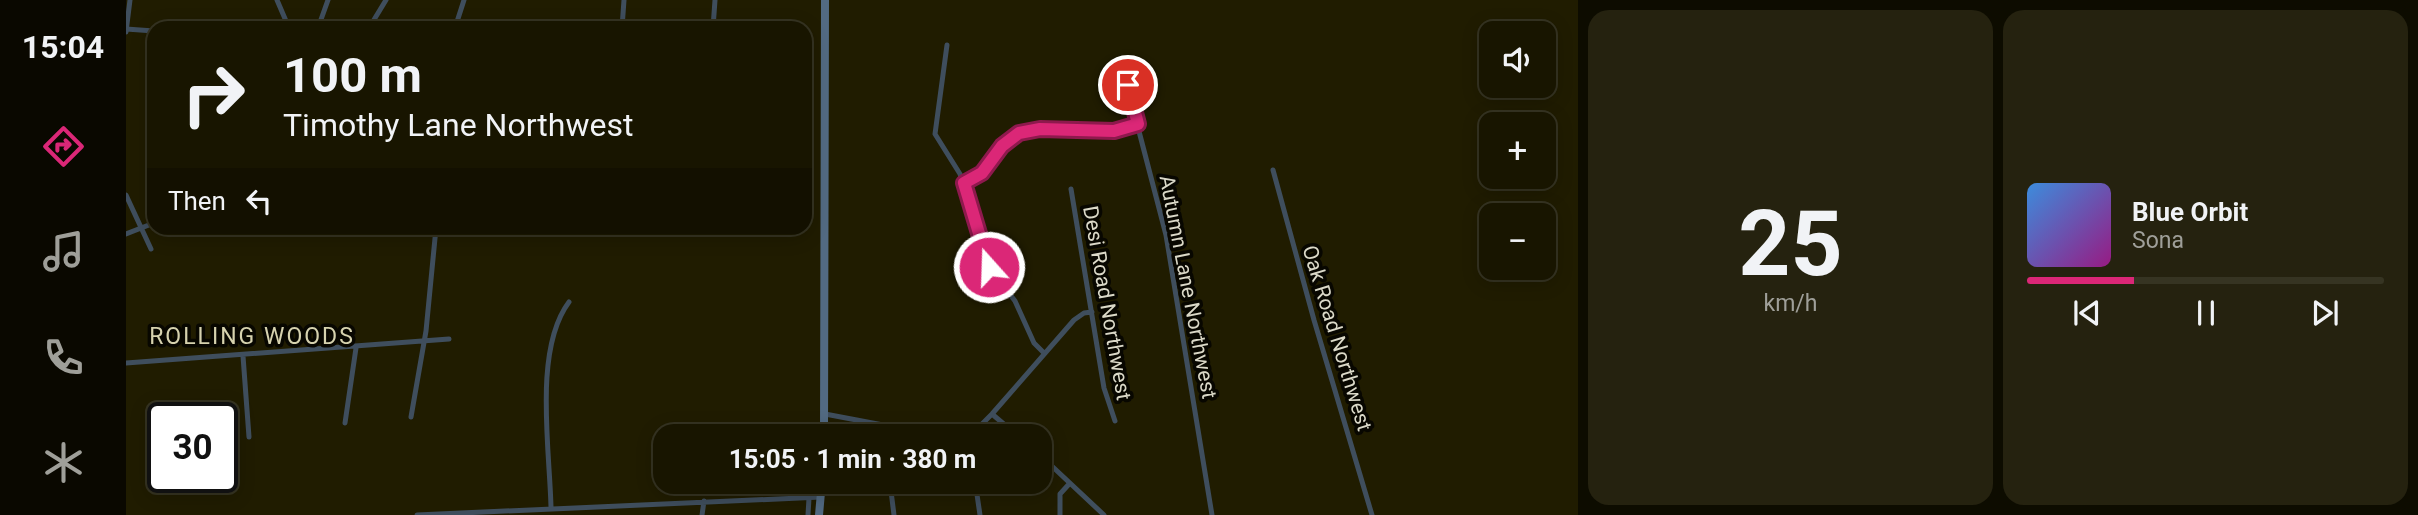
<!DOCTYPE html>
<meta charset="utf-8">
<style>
:root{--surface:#181500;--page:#25220f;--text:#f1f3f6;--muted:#9f9f99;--line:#363422;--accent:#db2777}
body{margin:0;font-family:Roboto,sans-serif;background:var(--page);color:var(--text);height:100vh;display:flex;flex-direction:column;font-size:26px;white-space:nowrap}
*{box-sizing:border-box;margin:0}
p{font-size:23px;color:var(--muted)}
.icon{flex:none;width:38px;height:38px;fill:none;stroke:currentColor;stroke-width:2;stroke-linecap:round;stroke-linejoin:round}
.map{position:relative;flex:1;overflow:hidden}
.sheet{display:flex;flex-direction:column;gap:10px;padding:10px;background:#0d0c00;width:840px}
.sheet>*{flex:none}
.top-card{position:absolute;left:21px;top:21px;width:665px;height:214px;border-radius:21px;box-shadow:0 4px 18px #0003,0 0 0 2px var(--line);background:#181500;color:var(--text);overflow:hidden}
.fabs{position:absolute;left:1353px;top:21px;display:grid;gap:14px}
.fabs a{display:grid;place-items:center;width:77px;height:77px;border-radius:14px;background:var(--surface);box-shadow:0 4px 18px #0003,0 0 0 2px var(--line);font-size:35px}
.speed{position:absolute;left:21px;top:402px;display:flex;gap:14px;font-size:35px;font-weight:700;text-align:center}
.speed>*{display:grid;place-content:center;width:91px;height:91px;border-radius:50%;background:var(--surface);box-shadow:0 4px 18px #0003,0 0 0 2px var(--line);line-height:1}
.speed .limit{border:4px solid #111;border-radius:10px;background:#fff;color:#111}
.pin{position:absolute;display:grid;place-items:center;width:60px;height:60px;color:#fff;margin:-30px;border:4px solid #fff;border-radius:50%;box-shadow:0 2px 7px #0007}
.me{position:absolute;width:77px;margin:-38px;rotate:340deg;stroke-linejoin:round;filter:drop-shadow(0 0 5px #0008)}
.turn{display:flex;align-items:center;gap:24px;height:147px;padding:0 21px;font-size:32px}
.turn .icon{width:91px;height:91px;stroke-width:2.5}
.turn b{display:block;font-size:49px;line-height:60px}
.then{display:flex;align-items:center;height:66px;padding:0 21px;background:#0003;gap:14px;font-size:26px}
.sheet .widget{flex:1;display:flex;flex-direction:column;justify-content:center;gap:10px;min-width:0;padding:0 24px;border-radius:21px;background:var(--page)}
.sheet .dial{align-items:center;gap:0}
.dial b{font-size:91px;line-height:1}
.song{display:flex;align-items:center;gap:21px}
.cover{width:84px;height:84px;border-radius:10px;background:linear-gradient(135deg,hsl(210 70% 55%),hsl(310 70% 35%))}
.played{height:7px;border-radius:4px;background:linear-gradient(90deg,var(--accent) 30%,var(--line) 30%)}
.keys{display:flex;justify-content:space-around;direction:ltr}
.sheet .tiles{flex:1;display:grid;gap:10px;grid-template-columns:repeat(2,1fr)}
.trip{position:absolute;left:527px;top:424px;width:399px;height:70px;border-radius:21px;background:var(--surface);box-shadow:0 4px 18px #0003,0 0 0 2px var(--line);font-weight:700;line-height:70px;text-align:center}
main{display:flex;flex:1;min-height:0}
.menu{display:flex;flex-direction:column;width:126px;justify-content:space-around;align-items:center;background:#0a0800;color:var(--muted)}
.menu .icon{width:49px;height:49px}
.menu .current{color:var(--accent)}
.menu b{font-size:32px;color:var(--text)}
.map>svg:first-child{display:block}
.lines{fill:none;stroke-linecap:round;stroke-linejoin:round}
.street{stroke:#3f4e5d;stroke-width:5}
.secondary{stroke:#526a82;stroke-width:8}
.route-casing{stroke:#8e194d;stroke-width:18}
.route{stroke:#db2777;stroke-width:12}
.labels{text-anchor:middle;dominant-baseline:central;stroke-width:7;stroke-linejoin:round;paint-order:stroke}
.street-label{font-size:21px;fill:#dbd9c8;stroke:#080700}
.neighbourhood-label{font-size:23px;letter-spacing:2px;fill:#d6d2ae;stroke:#080700}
</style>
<main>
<nav class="menu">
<b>15:04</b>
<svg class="icon current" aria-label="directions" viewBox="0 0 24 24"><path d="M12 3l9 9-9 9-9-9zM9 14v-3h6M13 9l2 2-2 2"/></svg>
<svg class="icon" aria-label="music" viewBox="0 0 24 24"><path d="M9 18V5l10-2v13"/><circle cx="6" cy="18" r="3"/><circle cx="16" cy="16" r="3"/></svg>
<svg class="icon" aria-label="phone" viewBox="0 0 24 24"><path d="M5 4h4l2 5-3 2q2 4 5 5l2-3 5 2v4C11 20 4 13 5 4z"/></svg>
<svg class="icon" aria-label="climate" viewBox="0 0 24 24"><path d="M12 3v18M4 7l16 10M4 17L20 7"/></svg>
</nav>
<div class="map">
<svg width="1452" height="515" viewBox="0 0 1452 515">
<rect width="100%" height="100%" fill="#201c00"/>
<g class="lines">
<path class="street" d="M151 0 163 28
M192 28 202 0
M243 28 260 0
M329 28 338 0
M496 28 498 0
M587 28 589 0
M0 29 28 31
M0 32 4 0
M821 45 809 134 834 174 863 267 889 301 908 343 918 353
M996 66 1040 235 1086 515
M1147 170 1188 320 1246 515
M838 182 856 173 876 146 893 133 914 129 978 132 1012 124
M945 189 978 388 989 421
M0 195 25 249
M0 234 28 223
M117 356 123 437
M0 363 323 339
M699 414 815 436
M866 414 892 436
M285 417 300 331 310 228
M219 423 230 348
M838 436 851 429 866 414 948 320 958 313 966 312
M914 455 978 515
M849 481 854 515
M765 491 768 515
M425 508C424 451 407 350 443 302
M291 515 695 497
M576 515 578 501
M682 515 683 498
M934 515V494L944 483"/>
<path class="secondary" d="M698 436 699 0
M693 515 696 481"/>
</g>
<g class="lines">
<g class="route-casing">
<path id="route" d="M863 267 838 183 856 173 876 146 893 133 914 129 988 131 1012 124 1002 85"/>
</g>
<use href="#route" class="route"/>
</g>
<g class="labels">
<g class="street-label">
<text transform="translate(1062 287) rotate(79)">Autumn Lane Northwest</text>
<text transform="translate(981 303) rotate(80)">Desi Road Northwest</text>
<text transform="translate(1211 338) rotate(73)">Oak Road Northwest</text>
</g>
<g class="neighbourhood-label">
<text x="126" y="336">ROLLING WOODS</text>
</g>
</g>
</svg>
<div class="fabs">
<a><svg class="icon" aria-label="sound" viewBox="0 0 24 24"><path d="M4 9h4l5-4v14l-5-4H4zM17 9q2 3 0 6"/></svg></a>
<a>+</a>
<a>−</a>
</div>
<div class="speed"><div class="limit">30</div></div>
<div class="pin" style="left:1002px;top:85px;background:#d93025"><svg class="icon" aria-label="arrive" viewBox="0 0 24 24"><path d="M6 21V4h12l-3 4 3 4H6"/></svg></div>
<svg class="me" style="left:863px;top:267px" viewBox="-20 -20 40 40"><circle r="17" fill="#db2777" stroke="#fff" stroke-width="3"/><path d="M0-11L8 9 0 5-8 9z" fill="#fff"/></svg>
<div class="trip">15:05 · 1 min · 380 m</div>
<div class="top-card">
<div class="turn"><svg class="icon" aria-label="right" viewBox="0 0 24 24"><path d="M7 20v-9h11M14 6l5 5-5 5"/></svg><div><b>100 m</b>Timothy Lane Northwest</div></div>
<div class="then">Then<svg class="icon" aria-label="left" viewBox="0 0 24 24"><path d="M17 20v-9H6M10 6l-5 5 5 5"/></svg></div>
</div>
</div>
<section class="sheet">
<div class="tiles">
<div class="widget dial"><b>25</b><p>km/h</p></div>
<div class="widget">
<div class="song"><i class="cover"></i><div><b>Blue Orbit</b><p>Sona</p></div></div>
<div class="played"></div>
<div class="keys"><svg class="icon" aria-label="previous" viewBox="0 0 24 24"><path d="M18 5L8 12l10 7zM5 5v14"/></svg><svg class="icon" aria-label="pause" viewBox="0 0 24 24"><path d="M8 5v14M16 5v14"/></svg><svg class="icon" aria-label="next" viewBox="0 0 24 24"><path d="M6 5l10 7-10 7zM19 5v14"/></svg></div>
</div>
</div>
</section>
</main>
